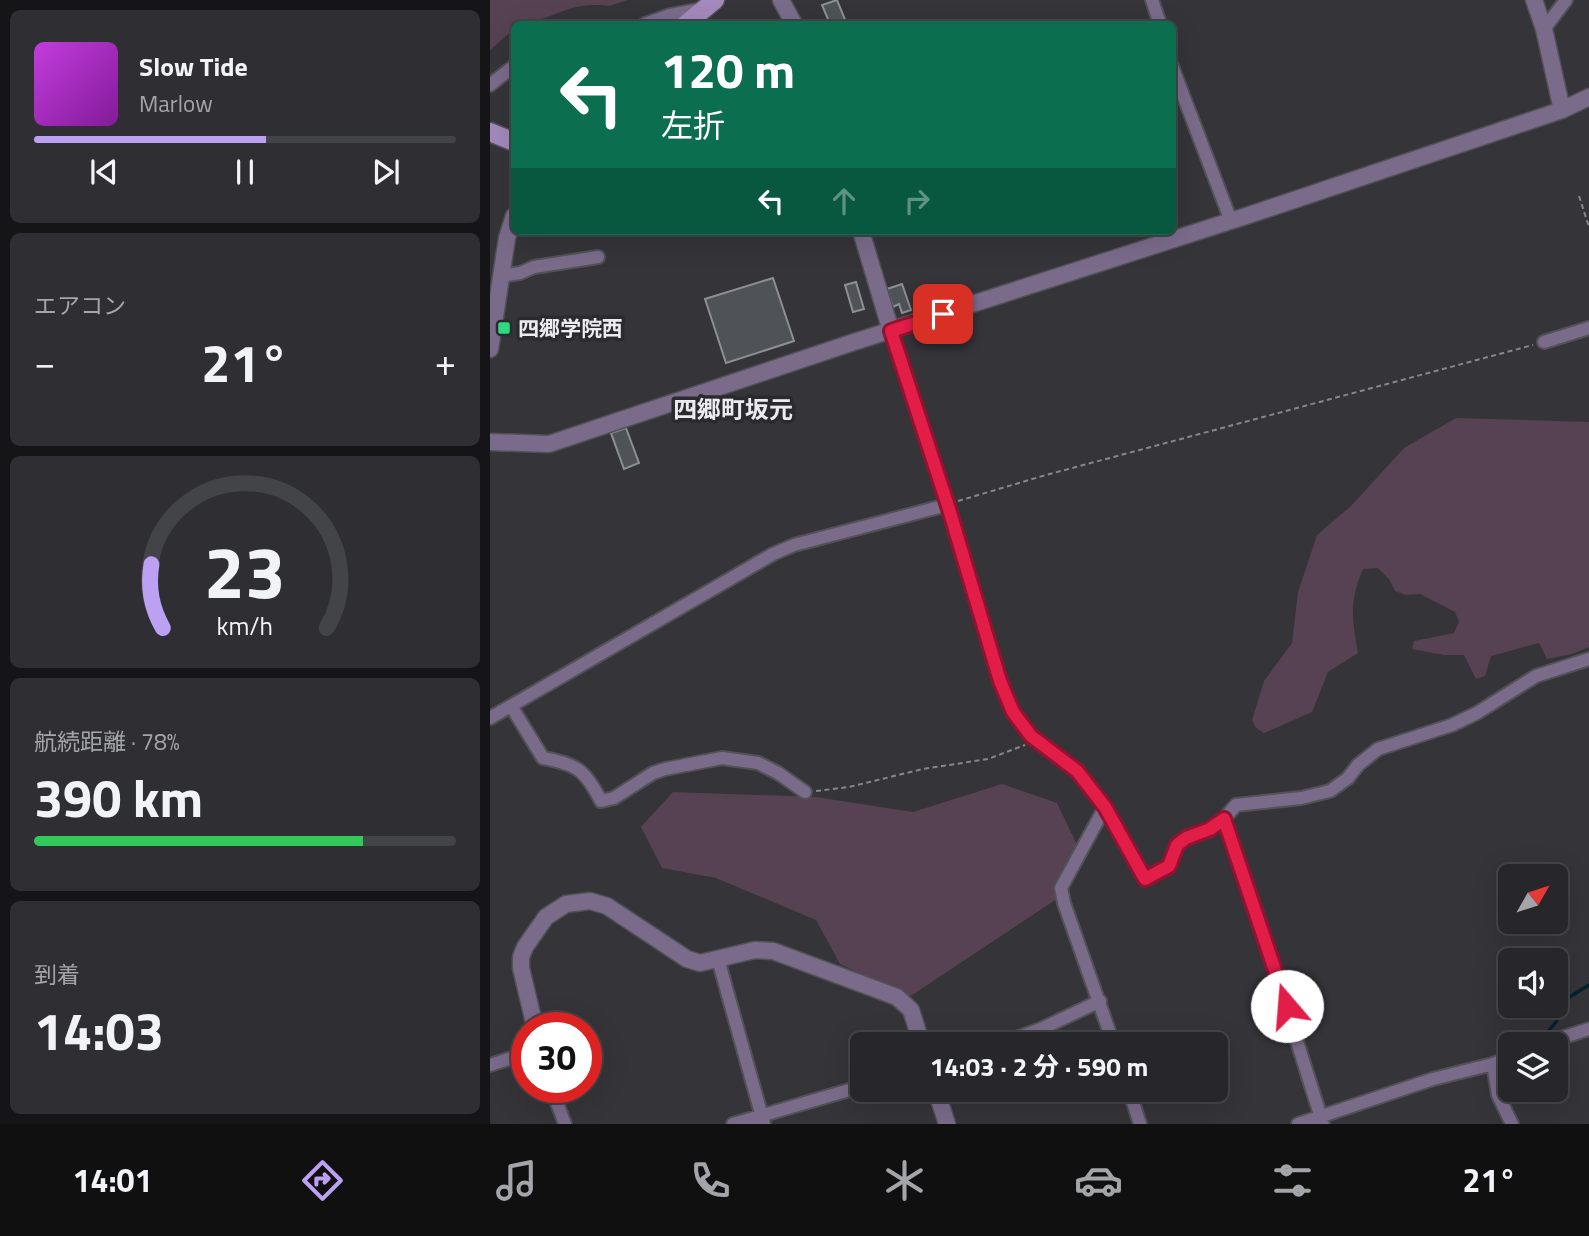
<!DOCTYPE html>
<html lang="ja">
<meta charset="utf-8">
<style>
:root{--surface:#27272b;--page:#2f2f33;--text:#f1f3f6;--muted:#a4a5a9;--line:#434447;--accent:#bca0f2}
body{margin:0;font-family:"Titillium Web","Noto Sans JP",sans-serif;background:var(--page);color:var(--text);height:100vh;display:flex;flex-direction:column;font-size:26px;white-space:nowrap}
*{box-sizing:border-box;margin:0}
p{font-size:23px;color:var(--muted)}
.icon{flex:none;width:38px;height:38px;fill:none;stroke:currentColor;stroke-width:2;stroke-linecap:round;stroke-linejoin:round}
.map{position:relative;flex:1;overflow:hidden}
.drawer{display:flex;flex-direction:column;gap:10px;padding:10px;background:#151518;width:490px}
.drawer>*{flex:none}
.guide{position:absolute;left:21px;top:21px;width:665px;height:214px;border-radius:10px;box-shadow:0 7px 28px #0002,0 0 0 2px var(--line);background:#0b6e4f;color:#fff;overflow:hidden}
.needle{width:46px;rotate:51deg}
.buttons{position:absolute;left:1008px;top:864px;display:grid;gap:14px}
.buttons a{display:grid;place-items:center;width:70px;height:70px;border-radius:10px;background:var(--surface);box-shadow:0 7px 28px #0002,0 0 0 2px var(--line);font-size:35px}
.speed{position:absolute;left:21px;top:1012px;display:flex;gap:14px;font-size:35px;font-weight:700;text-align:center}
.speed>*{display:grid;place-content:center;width:91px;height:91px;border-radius:50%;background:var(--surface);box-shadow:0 7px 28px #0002,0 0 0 2px var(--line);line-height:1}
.speed .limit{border:10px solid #d22;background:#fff;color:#111}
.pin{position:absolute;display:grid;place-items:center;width:60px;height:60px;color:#fff;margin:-30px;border-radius:14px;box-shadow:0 4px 10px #0006}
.me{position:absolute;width:77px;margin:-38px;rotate:342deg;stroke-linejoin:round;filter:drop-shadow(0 0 5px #0008)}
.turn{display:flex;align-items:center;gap:24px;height:147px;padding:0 35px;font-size:32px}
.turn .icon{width:91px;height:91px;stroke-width:2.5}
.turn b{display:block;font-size:49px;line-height:60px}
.lanes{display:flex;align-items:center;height:66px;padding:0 35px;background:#0003;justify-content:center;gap:35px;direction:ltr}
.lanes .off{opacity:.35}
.big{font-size:52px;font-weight:700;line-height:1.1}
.drawer .widget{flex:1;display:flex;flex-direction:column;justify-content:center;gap:10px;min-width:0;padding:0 24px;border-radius:10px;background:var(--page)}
.drawer .dial{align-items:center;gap:0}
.dial svg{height:182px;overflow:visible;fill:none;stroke:var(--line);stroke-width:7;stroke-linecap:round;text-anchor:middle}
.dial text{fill:var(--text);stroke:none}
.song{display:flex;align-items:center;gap:21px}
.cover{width:84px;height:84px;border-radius:10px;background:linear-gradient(135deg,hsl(290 70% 55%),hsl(290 70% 35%))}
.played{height:7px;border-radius:4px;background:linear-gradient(90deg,var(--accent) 55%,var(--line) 55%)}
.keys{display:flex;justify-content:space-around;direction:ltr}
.heat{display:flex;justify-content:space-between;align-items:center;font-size:38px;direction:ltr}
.charge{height:10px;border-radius:5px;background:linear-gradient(90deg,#34c759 78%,var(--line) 0)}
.trip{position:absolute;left:360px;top:1032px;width:378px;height:70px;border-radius:10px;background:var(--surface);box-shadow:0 7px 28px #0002,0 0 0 2px var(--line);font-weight:700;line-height:70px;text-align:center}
.tabs{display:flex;height:112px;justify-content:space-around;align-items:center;background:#101011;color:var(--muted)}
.tabs .icon{width:49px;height:49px}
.tabs .current{color:var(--accent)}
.tabs b{font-size:32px;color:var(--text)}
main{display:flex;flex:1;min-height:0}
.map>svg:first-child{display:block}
.green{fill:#564252}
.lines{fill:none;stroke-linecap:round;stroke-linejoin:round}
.stream{stroke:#032331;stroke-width:3.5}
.building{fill:#4f5257;stroke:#8c9095;stroke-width:2}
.minor-casing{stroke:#515156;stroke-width:16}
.tertiary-casing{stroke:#515156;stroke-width:19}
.secondary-casing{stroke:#515156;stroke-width:21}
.path{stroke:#87878b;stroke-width:2;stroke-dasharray:5 3.5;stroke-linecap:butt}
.minor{stroke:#7b6b8b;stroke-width:12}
.tertiary{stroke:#7b6b8b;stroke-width:16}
.secondary{stroke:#a389bc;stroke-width:18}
.route-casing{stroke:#92132f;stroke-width:18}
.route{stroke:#e11d48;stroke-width:12}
.poi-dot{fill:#30d883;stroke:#2a2a2f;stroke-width:2.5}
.labels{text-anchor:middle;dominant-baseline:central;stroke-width:7;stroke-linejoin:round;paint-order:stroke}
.poi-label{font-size:21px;font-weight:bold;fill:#ececef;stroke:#2a2a2f;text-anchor:start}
.quarter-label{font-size:24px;font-weight:bold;fill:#ececef;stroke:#2a2a2f}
</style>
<main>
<section class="drawer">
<div class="widget">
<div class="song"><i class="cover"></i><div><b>Slow Tide</b><p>Marlow</p></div></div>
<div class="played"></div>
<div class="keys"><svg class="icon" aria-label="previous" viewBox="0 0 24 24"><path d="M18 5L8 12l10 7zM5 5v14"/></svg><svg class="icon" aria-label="pause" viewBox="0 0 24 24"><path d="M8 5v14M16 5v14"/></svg><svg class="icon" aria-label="next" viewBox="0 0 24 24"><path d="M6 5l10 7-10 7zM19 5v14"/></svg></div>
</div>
<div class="widget"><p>エアコン</p>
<div class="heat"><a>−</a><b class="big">21°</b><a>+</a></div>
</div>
<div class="widget dial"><svg viewBox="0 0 100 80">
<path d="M14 69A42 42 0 1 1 86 69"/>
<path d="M14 69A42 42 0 0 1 9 41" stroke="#bca0f2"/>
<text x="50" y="56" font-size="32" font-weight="700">23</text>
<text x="50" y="72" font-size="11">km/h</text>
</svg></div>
<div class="widget"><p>航続距離 · 78%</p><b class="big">390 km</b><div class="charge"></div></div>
<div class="widget"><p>到着</p><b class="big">14:03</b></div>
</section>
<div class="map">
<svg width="1099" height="1124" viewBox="0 0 1099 1124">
<rect width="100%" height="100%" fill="#343439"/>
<path class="green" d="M0 0H138L119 6C75 0 60 24 24 24V29L0 50Z
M966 418 1099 422V647L1082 654 1057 659 1049 643 1001 656 995 676 986 679 974 655H954L922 649 924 641 964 633 969 622 965 612 930 594 916 595 905 591 899 579 888 568 873 569C859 602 862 618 868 653L838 672 822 712 774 733 766 728 762 720 774 681 802 643 808 592 827 535 862 505 914 448Z
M512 784 567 803 589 849 576 893 419 997 350 964 326 920 226 878 172 868 151 827 183 792 326 797 423 812Z"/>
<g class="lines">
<path class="stream" d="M1051 1040 1066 1022 1078 998 1099 985
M1019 1104 1012 1089 1020 1084"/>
</g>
<path class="building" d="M347 0 356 22 340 24 332 5Z
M283 278 304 341 236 363 215 299Z
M366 282 374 309 363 312 355 285Z
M412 284 421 310 412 313 409 304 403 307 397 289Z
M136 428 149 463 134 469 121 433Z"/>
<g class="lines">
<g class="minor-casing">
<path id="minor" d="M662 0 670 24
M155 24 180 15 212 9
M1054 29 1076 0
M682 66 741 221
M0 85 24 66
M11 276 30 273 44 267 108 257
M401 331 459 509 510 681 523 712 541 736 587 771 615 807 655 879 679 866 687 845 696 838 720 829 734 819 746 805 811 798 840 791 858 778 868 765 888 749 962 725 987 713 1046 676 1099 659
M1054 342 1099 328
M21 706 53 758C87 764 95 770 111 801L124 798 163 773 175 769 232 758 268 763 288 773 315 792
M0 718 283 554 304 545 457 505
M615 807 571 888 574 903 624 1045
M734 819 767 914 833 1124
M228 959 274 1124
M507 1045 551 1029 610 1001
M1049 1045 1099 1029
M1003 1064 1008 1095 1022 1124
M0 1065 37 1053
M61 1087 75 1124
M639 1090 650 1124
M243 1124 373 1086
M808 1124 943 1079 1003 1064 1020 1057"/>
</g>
<g class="tertiary-casing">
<path id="tertiary" d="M291 0 304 24
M1044 0 1054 29 1072 110
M371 231 401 331
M0 349 17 238 24 216
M0 442 59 444 361 343 756 216 1072 110 1099 97
M45 1027 31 968V957L35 947 56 917 76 904 100 901 117 906 197 959 210 963 265 950 283 951 407 997 421 1010 432 1045
M446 1090 457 1124"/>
</g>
<g class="secondary-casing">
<path id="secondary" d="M196 24 225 0
M0 132 24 142"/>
</g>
<path class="path" d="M1089 196 1099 227
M468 501 556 475 1043 345
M326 791 359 787 433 769 498 759 535 745"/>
<use href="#minor" class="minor"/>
<use href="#tertiary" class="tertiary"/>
<use href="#secondary" class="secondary"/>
</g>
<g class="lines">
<g class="route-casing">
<path id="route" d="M453 314 401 331 459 509 510 681 523 712 541 736 587 771 615 807 655 879 679 866 687 845 696 838 720 829 734 819 797 1006"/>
</g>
<use href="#route" class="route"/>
</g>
<rect class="poi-dot" x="7" y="321" width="14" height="14" rx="3.5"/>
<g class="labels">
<g class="poi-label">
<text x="28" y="328">四郷学院西</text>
</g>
<g class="quarter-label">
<text x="243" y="409">四郷町坂元</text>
</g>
</g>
</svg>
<div class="buttons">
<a><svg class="needle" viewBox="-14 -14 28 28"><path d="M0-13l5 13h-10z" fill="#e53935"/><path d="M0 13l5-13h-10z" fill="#a4a5a9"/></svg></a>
<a><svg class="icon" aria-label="sound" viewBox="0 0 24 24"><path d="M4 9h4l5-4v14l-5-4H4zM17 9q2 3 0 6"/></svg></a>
<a><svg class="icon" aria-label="layers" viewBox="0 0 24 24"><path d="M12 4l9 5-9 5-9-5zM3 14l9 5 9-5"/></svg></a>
</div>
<div class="speed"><div class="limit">30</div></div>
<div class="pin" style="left:453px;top:314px;background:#d93025"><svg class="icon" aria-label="arrive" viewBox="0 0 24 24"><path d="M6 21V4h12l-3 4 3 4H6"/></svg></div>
<svg class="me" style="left:797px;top:1006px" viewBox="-20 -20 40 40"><circle r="19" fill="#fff"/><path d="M0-13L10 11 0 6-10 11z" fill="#e11d48"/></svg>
<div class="trip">14:03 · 2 分 · 590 m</div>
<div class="guide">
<div class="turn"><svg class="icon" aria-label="left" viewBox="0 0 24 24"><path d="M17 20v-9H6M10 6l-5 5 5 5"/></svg><div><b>120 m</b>左折</div></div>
<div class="lanes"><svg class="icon" aria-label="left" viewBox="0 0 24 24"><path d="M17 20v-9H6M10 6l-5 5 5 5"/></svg><svg class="icon off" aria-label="ahead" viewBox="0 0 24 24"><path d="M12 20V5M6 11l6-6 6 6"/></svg><svg class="icon off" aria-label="right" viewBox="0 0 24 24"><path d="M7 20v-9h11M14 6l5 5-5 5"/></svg></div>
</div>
</div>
</main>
<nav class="tabs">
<b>14:01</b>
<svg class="icon current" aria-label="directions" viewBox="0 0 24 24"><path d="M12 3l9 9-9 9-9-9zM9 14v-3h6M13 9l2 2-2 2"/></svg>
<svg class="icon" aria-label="music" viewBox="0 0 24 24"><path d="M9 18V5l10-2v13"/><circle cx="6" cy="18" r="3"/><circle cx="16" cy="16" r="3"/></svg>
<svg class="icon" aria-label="phone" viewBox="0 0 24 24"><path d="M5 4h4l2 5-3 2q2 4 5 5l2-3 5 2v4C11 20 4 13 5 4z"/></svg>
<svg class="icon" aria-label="climate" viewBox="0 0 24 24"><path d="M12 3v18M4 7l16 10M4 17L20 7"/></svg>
<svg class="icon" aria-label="car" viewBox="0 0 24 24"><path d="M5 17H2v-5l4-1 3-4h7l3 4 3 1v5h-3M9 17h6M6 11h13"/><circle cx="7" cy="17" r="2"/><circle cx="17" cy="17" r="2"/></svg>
<svg class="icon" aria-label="filters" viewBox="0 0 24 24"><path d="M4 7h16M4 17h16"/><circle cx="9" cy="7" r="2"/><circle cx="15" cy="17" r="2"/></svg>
<b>21°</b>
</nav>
